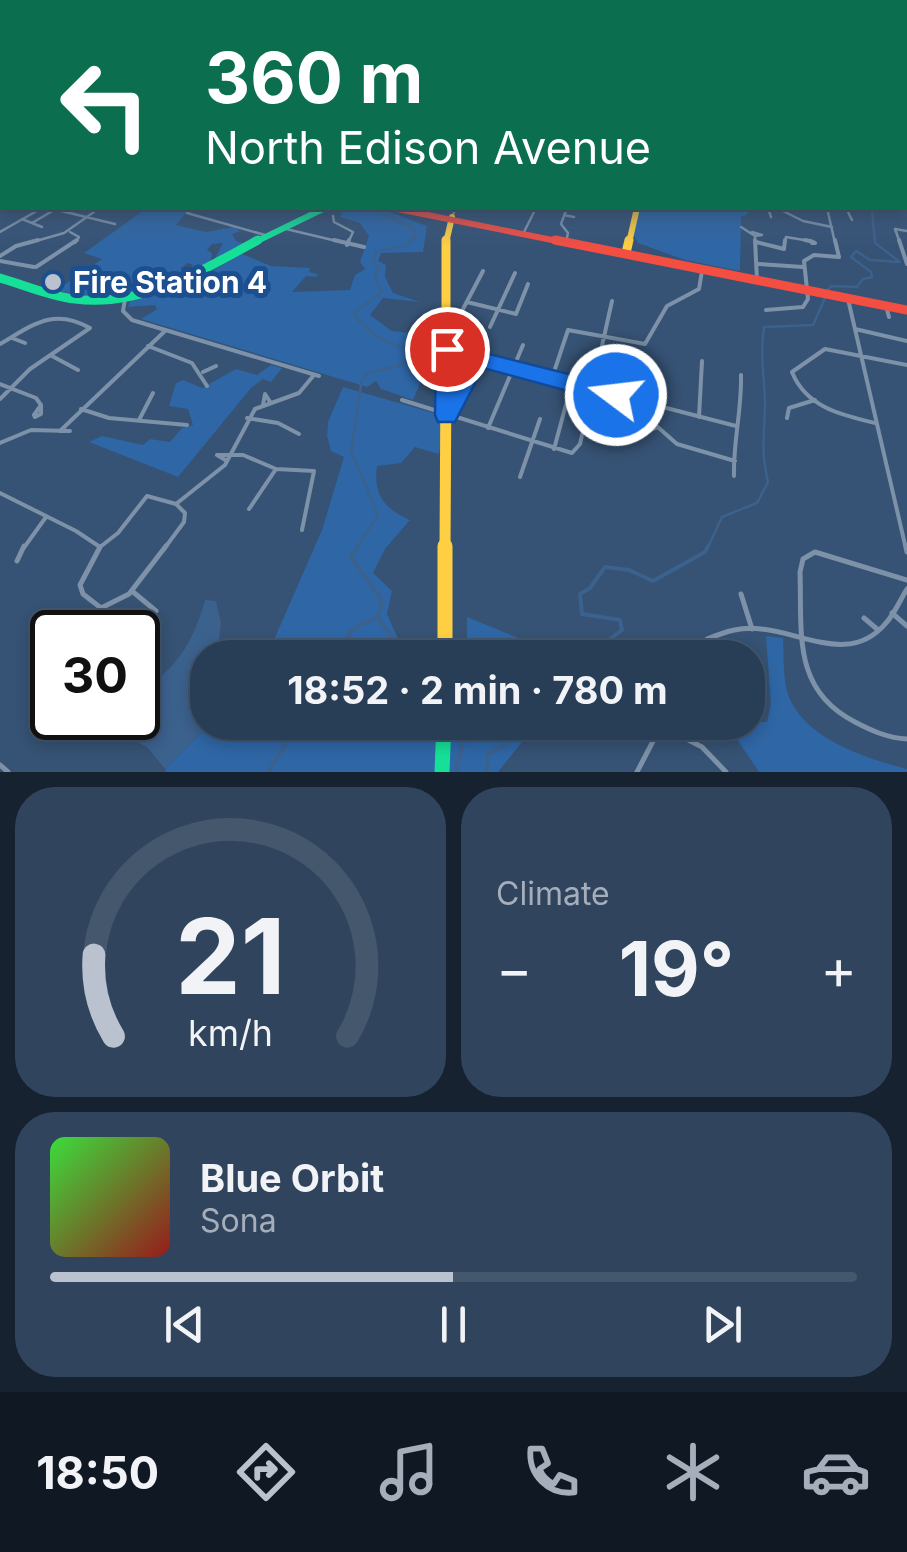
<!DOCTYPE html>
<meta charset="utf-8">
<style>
:root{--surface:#283e57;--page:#30455d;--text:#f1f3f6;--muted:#a5aeba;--line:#44576d;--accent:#b9c2ce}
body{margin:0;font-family:Inter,sans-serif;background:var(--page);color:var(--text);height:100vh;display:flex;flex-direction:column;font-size:38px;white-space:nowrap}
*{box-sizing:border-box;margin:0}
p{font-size:32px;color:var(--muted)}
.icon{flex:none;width:55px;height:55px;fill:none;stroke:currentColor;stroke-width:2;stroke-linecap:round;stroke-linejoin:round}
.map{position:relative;height:772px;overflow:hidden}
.side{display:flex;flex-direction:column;gap:15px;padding:15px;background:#162230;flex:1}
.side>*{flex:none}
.top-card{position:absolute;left:0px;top:0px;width:908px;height:210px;box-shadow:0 5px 15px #0003,0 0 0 2px var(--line);background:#0b6e4f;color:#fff;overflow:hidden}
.speed{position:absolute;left:30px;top:610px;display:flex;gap:20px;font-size:50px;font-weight:700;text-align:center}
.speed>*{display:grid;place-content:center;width:130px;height:130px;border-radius:50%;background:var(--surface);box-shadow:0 5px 15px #0003,0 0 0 2px var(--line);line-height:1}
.speed .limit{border:5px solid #111;border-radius:15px;background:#fff;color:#111}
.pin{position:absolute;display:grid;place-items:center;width:85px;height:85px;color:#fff;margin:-42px;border:5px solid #fff;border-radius:50%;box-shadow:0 2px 10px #0007}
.me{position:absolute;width:110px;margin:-55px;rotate:285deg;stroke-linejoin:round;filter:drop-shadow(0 0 8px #0008)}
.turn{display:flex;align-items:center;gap:35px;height:210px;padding:0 40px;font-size:45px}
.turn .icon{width:130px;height:130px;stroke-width:2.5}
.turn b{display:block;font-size:70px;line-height:85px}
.big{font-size:75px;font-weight:700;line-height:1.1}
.side .widget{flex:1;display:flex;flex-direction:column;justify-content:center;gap:15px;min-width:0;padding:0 35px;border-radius:40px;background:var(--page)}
.side .dial{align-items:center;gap:0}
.dial svg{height:260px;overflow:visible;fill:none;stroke:var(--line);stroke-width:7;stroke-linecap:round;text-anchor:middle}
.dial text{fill:var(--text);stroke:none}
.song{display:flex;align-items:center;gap:30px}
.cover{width:120px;height:120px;border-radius:15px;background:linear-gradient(135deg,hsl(120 70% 55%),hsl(0 70% 35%))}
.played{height:10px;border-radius:5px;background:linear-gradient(90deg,var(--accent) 50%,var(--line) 50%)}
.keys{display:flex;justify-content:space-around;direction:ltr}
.heat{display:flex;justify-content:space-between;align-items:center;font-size:55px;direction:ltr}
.side .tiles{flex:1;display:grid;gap:15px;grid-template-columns:1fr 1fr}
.widget:last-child{grid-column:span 2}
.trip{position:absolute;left:190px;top:640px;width:575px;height:100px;border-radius:40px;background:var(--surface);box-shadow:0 5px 15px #0003,0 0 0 2px var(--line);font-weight:700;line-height:100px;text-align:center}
.tab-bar{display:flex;height:160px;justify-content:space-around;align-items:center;background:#101923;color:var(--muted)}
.tab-bar .icon{width:70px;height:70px}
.tab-bar .selected{color:var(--accent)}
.tab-bar b{font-size:45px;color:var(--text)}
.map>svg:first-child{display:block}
.green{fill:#2f66a5}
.water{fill:#3b618d}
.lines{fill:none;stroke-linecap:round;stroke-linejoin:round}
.stream-far1{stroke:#3b618d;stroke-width:2.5}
.stream{stroke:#3b618d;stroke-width:4}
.street-far2{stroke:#7d92a8;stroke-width:2.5}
.street-far1{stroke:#7d92a8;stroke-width:4}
.street{stroke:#7d92a8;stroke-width:5}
.fast-far2{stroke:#16e098;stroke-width:6}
.fast-far1{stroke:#16e098;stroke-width:9}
.fast{stroke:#16e098;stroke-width:15}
.slow-far3{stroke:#ffcf43;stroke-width:6}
.slow-far2{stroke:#ffcf43;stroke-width:9}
.slow-far1{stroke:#ffcf43;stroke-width:11}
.slow{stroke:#ffcf43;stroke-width:15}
.jam-far1{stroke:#f24e42;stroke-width:6}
.jam{stroke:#f24e42;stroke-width:9}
.route{fill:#1a73e8;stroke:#114b97;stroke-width:2.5}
.poi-dot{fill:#b9c2ce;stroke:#1b4f8f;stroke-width:4}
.labels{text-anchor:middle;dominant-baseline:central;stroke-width:10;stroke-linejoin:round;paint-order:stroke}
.poi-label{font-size:30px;font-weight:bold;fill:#fff;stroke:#1b4f8f;text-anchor:start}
</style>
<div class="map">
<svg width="907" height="772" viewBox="0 0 907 772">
<rect width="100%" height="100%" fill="#365274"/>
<path class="green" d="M147 208H190L176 225 206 232 234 227 240 231 232 234 236 241 246 244 218 259 215 258 223 243 212 244 207 250 212 253 210 264 188 276 193 265 188 263 181 268 183 278 122 294 127 286 121 284 100 297 55 291 102 259 84 253Z
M340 208 371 212 381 209 427 226 423 252 381 253 378 261 386 265 385 277 393 293 420 302 383 298 370 315 392 331 409 333 424 348 441 349 439 355 423 359V376L413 400 381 389 376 381 367 387 141 319 157 309 155 305 128 307 130 301 193 285 194 281 242 254 271 266 310 268 309 272 318 274 316 277 306 276 292 292 350 290 355 275 365 269 360 262 369 236 360 223 340 217 343 210Z
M640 208H750L747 215 741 216 740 271 685 260 638 243 634 235Z
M271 365 282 368 271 382 263 379 251 388 178 477 89 442 102 436 143 445 150 439 170 442 182 428 193 425 188 409 169 406 176 383 183 380 202 388 236 369 257 375Z
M343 387 444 416 439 454 415 447 401 463 377 466C373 494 384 509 410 520L385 549 373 573 392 591 387 614 402 648 400 657 266 658 322 530 344 457 331 451 327 436 328 422Z
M467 617 565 657H467Z
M766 636 783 638C784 654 783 671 786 686 795 736 865 758 907 769V772H759L726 723 767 722 771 704Z
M212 723H537L498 772H166L165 769Z"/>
<path class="water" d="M205 600 216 601 221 623 217 657 208 658V722L212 723 165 769 148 748 121 732 126 718H138V675L160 677C184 658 197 629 205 600Z"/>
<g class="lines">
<path class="stream-far1" d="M371 209 413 228 416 236 406 246 376 251 373 263 380 269 374 276 382 292 355 312V317L377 337 418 354 401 365 372 372
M827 290 832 286 857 287 863 279 872 277 871 272 851 257 856 251 870 260 900 262 875 243 872 210 898 208
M356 549 378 515 351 451 362 379 369 372
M707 549 722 517 757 503 768 482C760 446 765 435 765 401 764 376 760 352 764 327L813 325 825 298"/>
<path class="stream" d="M378 618 391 636 392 658
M340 658 351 630 377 617 383 602 351 557 358 546
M566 658 605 643 622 630 620 620 582 614 580 594 590 588 605 567 629 570 653 581 705 552 708 546
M449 728 463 741 456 772
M268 772 299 722
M487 772V755L518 736 525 722"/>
<path class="street-far2" d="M16 208 20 209
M49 208 115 224
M192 208 187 213 265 235
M768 208 771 217
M777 208 803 221 832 227
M827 208 835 243
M846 208 852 220
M564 215 574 217
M333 216 334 222 353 232 348 243
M452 217 456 208
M22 219 42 227
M32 223 54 210
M741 227 755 236V243
M282 228 345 243
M0 232 42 208
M70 232 79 237 75 243
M752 232 762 235 755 236
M523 234 536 208
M566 242 568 233 561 224 567 208
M29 243 64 233 94 212
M785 243 786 237 810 241
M812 243H815
M900 243 895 229 907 231"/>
<path class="street-far1" d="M334 240 364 247
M755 240 757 280
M805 240 810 241
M899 240 907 264
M811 241 815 243H812Z
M756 242 784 249 785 240
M347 245 349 240
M0 256 16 246 38 240
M0 261 34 267
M759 264 803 267
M36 267 77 240
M125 299 123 311 132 320 319 376
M848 299 906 549
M467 302 516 314 528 284
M886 306 889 317
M766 310 803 307 808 299 804 261 814 255 839 257 835 240
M490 327 515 273
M855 329 907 341
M447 332 452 330 483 271
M12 338 25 343
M0 344C33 325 53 307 90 328L30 369 0 399
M148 346 192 363 207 386
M52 356 78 370
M203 372 216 366
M552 378 568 330 645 344 667 306 699 289 702 271
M0 384 36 398 41 405
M402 400 572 453 580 444 612 301
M41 405V414L35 417 34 415Z
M263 405 265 394 270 402
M652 407V422L677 444 735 461
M81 409 109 418 187 425
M448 413 477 359 736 426
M699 417 702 361
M247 418 278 423 299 434
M787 418 789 408 815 400
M139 420 153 393
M875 423C841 415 806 407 792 372L825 349 907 365
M488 428 523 345
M60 431 165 331
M632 437 656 428
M0 443 31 430 70 431
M554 449 571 386
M227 461 217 455H243L276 469 314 471 302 530
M734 476C733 441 742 410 741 375
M520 477 540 419
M0 493 76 531 100 547
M176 504 225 465 255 409 299 393 314 375
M249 509 276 469
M100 547 118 533 147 496 176 504 185 513 184 522 164 549
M23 549 46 517"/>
<path class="street" d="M906 546 907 552
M100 547 80 585 83 594 101 608 129 594 166 546
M17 561 24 546
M907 580 815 552 803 559 800 572C802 633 792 690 855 722 872 731 888 738 907 739
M132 591 156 611
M741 594 752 629
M892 613 907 626
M864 618 877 629
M698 658 707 639C725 632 741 626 761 629 804 633 851 665 886 623 895 613 900 600 907 589
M661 726 702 747 726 772
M0 765 8 772
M637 772 663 722"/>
<path class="fast-far2" d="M253 243 325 208"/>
<path class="fast-far1" d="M0 278C25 285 49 296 75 299 141 308 203 270 258 240"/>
<path class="fast" d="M442 772 444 722"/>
<path class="slow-far3" d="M446 243 452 217
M629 243 637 208"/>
<path class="slow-far2" d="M626 253 629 240
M446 376V240"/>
<path class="slow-far1" d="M445 549 446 373"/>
<path class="slow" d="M445 658V546"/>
<path class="jam-far1" d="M393 208 567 243"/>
<path class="jam" d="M555 240 907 310"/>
</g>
<linearGradient id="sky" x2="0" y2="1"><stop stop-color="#1e2d40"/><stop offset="0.56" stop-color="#4c6688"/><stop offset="1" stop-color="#4c6688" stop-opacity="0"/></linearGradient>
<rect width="907" height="247" fill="url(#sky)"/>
<path class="route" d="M447 342 458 349V373L469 353 477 351 616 386 627 395 616 404 483 368 455 422H438L435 415 436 349Z"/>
<circle class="poi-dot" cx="53" cy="282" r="10"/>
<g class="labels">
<g class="poi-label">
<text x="73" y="282">Fire Station 4</text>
</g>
</g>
</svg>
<div class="speed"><div class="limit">30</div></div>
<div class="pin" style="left:447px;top:349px;background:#d93025"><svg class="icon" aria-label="arrive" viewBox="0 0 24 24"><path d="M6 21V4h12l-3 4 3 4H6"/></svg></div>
<svg class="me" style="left:616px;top:395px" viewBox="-20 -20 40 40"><circle r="17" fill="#1a73e8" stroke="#fff" stroke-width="3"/><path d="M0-11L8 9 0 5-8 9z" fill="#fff"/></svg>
<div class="trip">18:52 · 2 min · 780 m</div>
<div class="top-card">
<div class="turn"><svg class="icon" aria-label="left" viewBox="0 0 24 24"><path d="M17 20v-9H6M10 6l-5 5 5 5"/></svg><div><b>360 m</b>North Edison Avenue</div></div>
</div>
</div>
<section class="side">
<div class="tiles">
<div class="widget dial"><svg viewBox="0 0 100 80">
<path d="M14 69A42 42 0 1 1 86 69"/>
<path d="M14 69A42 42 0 0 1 8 44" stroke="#b9c2ce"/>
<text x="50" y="56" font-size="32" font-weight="700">21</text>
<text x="50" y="72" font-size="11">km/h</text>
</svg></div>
<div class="widget"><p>Climate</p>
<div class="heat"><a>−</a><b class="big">19°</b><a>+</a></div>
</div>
<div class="widget">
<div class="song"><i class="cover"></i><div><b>Blue Orbit</b><p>Sona</p></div></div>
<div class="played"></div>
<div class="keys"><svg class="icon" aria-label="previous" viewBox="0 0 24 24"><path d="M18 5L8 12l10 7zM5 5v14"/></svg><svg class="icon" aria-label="pause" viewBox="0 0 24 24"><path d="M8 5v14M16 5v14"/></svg><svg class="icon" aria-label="next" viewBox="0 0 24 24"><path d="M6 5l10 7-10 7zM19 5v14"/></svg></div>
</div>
</div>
</section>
<nav class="tab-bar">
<b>18:50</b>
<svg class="icon selected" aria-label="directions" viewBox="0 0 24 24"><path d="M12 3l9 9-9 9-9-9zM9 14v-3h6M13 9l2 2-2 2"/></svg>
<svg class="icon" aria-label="music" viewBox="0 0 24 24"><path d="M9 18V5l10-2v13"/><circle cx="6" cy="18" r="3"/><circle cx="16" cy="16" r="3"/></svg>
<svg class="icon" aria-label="phone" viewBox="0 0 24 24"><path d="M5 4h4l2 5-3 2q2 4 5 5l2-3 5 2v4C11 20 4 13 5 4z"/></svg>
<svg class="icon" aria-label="climate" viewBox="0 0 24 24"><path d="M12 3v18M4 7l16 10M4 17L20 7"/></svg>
<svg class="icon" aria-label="car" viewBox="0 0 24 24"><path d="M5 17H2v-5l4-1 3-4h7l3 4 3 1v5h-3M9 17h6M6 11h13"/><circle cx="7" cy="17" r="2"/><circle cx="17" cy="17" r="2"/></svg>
</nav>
